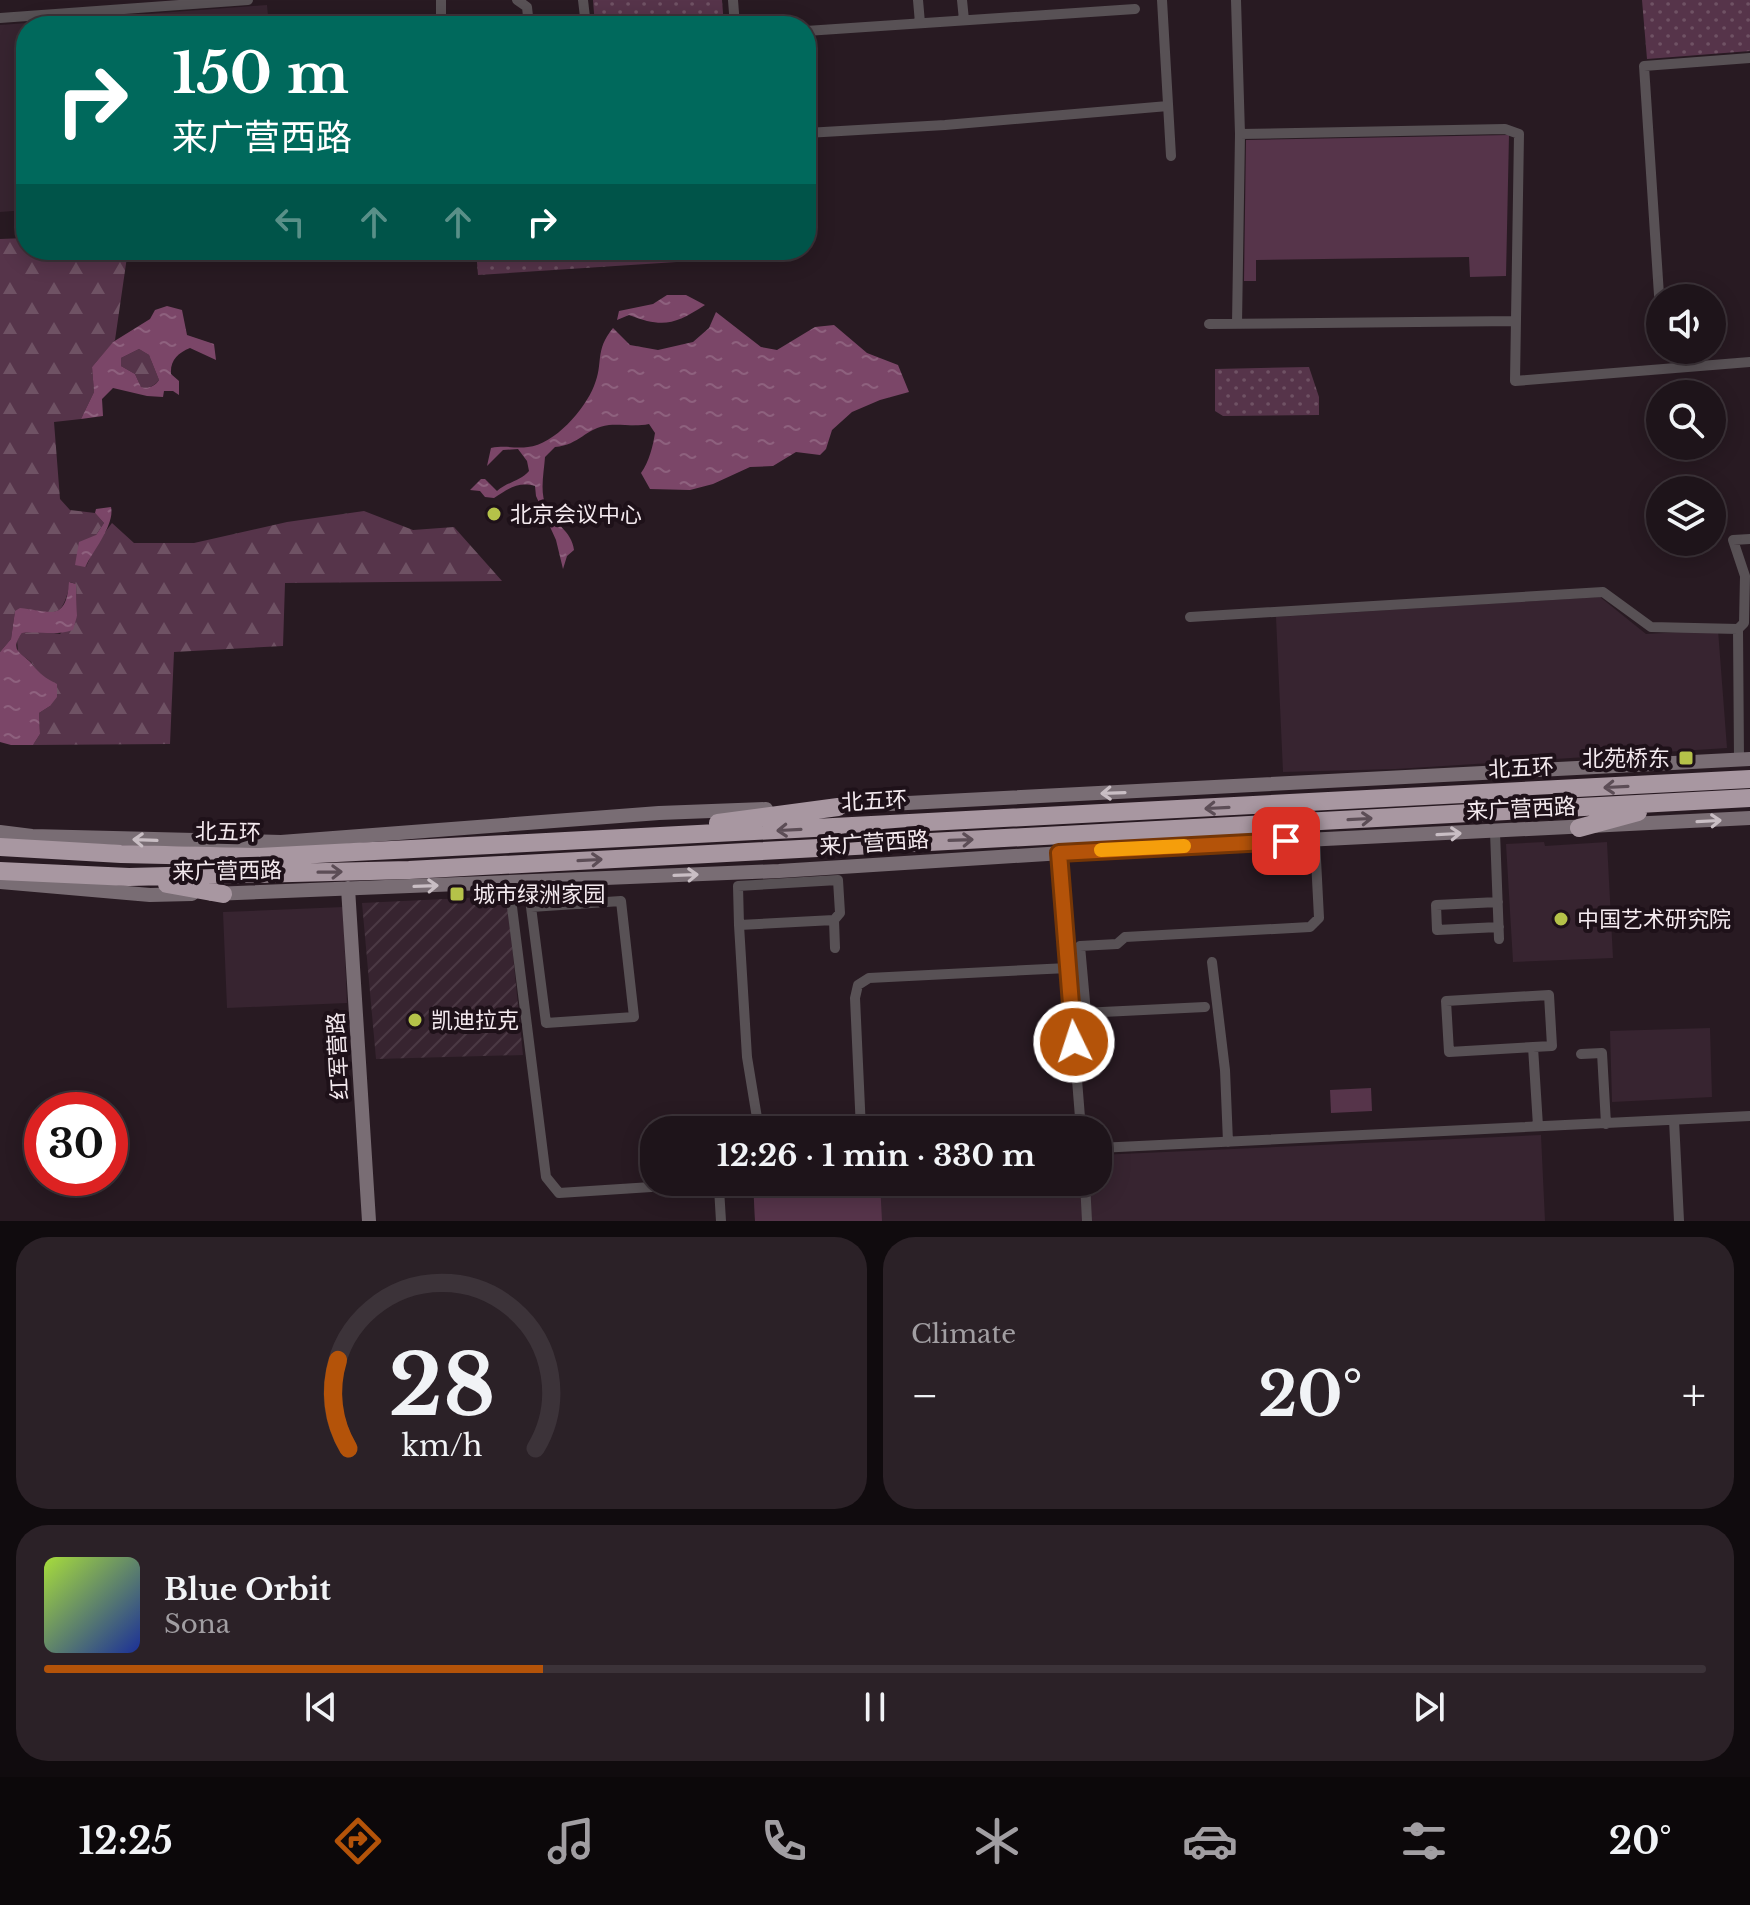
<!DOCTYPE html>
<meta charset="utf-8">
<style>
:root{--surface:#1e141a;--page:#2b2127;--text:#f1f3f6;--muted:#a19ea2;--line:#3c3339;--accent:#b45309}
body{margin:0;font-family:"Libre Baskerville","Noto Sans SC",serif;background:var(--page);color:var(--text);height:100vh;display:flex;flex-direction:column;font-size:30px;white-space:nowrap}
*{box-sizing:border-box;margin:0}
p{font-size:26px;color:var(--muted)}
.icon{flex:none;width:44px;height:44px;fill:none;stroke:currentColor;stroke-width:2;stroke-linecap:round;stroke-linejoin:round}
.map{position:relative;height:1221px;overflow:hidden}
.side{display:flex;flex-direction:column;gap:16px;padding:16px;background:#100b0e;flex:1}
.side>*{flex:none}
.top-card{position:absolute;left:16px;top:16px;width:800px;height:244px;border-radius:32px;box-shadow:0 4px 20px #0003,0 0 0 2px var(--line);background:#00695c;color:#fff;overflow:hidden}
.buttons{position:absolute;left:1646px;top:284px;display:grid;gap:16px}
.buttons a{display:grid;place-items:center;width:80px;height:80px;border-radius:50%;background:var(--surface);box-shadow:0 4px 20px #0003,0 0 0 2px var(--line);font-size:40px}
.speed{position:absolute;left:24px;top:1092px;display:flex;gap:16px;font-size:40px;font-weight:700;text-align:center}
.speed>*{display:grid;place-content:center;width:104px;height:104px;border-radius:50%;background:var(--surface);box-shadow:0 4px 20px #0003,0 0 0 2px var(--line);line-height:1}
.speed .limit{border:12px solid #d22;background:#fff;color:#111}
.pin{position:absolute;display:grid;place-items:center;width:68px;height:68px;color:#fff;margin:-34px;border-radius:16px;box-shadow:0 4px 12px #0006}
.me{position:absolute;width:88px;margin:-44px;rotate:356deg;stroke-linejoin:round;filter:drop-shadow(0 0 6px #0008)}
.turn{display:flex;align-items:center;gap:28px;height:168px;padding:0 24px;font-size:36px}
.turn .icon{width:104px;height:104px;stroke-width:2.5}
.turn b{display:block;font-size:56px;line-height:68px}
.lanes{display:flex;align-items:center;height:76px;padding:0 24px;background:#0003;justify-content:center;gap:40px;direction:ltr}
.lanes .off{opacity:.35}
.big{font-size:60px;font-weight:700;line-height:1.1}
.side .card{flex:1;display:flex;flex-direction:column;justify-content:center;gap:12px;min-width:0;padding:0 28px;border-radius:32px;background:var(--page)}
.side .dial{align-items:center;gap:0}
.dial svg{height:208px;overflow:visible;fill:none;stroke:var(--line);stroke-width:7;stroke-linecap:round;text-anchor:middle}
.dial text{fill:var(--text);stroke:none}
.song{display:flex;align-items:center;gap:24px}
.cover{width:96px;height:96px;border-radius:12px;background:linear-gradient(135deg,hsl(80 70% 55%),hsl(230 70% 35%))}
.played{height:8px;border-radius:4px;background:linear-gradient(90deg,var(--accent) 30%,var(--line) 30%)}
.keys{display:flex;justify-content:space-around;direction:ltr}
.heat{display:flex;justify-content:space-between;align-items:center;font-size:44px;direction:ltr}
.side .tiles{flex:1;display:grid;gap:16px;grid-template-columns:1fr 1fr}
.card:last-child{grid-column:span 2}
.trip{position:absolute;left:640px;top:1116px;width:472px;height:80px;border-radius:32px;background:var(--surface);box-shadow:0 4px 20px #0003,0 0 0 2px var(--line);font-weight:700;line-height:80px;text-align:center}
.tabs{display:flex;height:128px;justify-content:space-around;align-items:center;background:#0c080a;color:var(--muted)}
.tabs .icon{width:56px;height:56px}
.tabs .selected{color:var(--accent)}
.tabs b{font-size:36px;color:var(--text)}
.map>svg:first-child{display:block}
.built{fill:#372430}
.industrial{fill:url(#industrial-furrows)}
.grass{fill:url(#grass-dots)}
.forest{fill:url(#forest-firs)}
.pitch{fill:#56344a}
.water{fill:url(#water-ripples);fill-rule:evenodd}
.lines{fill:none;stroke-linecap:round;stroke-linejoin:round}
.street{stroke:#585155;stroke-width:10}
.secondary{stroke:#796d74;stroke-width:14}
.highway{stroke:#a897a1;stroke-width:18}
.oneway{stroke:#5c4d56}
.oneway2{stroke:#c9bec4}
.route-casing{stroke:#753606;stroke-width:20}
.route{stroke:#b45309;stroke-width:14}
.slow{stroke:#f59e0b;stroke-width:14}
.poi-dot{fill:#b5c249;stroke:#1e1119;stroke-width:3}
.labels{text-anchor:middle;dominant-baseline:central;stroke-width:8;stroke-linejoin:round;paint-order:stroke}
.poi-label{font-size:22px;fill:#f4eaef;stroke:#1e1119;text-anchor:start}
.street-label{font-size:22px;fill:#f4eaef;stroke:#1e1119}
</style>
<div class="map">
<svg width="1750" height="1221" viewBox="0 0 1750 1221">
<defs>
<pattern id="industrial-furrows" width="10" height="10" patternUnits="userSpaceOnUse" patternTransform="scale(2)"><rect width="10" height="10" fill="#372430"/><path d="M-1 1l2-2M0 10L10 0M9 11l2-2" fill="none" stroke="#4b3944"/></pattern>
<pattern id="grass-dots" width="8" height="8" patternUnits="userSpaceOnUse" patternTransform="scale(2)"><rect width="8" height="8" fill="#56344a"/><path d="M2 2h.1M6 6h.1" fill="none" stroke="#6f5264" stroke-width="1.8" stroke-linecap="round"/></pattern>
<pattern id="forest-firs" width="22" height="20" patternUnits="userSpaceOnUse" patternTransform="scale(2)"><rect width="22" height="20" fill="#56344a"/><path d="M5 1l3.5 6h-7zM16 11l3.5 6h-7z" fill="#6f5264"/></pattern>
<pattern id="water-ripples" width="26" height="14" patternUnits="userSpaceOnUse" patternTransform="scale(2)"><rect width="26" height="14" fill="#7b4668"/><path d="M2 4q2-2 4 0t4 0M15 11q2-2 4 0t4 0" fill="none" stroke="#8e617e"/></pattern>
</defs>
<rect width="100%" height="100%" fill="#281a22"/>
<path class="built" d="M267 5 269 26H26V210L0 212V25Z
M1600 597 1646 634 1718 630 1727 748 1396 769 1283 772 1276 617Z
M1544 842 1545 846 1607 842 1613 958 1513 962 1506 844Z
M343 907 347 1003 227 1008 223 912Z
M1710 1028 1712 1097 1612 1102 1610 1031Z
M1541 1135 1545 1221H755L753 1182H1098V1155Z"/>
<path class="industrial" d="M507 896 523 1055 376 1059 362 903Z"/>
<path class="grass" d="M593 0H722L724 26H595Z
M1642 0H1750V51L1647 59Z
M476 250H737L738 258 478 275Z
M1309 367 1319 397V415L1223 416 1215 411V369Z"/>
<path class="forest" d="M26 238V250H128L115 340 92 367 94 392 81 419 54 422 60 499 70 510 95 513 104 523 96 535 86 567 96 544 112 523 134 543H194L287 522 364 511 413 530 454 527 502 581 285 583 283 646 174 652 170 744 33 745 40 734 39 713 50 706V681L42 677 31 662 18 652 17 640 22 633 42 631 60 634 77 616 76 584 70 582C61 629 50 606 15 611L11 639 0 652V239Z
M139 349 149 355 159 380C154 386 149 389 141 387L135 374 121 366V358Z"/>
<path class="pitch" d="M1509 135 1506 276 1470 277 1469 257 1256 260V281H1244L1246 140Z
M1371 1088 1372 1111 1331 1113 1330 1090Z
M753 1182H880L882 1221H755Z"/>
<path class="water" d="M667 295H686L705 305C674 325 663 328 629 315L617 320 619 311 653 304Z
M167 306 182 310 187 335 214 344 216 360 190 348C178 353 170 360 171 374L179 381V395L173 391H164L163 397 147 396 113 388 102 399 103 416 81 419 94 392 92 367 113 342 150 319 155 310ZM139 349 149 355 159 380C155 386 149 389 141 387L135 374 121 366V358Z
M716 312 761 347 777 350 815 327 834 325 867 353 898 365 909 392 880 400 852 412 832 430 826 449 820 455 796 452 773 466 750 467 713 484 690 490 650 489 641 473C649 462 653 446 655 433L649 424C635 427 623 424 609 425 585 428 580 445 555 447L545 457C544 473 539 493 547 508 554 524 572 531 574 550L567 556 563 569 556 540 536 496 535 486C518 481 508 489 494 498L485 497 480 491 470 490 481 479H485L497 491C507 482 521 481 529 471L527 461 518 449 503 450 487 466 491 448C507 445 515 449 528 447 554 445 585 409 594 386 604 363 594 351 613 328L630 345 658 350 693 342 709 328Z
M111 507C115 524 94 550 85 567L75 565 79 542 96 535 104 523 95 513 96 509Z
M69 582 76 584 77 616 73 630C56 636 40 631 22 633 8 652 23 653 32 664 40 674 45 678 57 684V697L50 706 39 713 40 734 33 745H11L0 742V652L11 639 15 611 20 608C50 611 66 623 69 582Z"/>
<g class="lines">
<path class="street" d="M441 0V26
M517 0 527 7 529 26
M583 0 586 26
M733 0 735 26
M918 0 920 23
M962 0 964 20
M1162 0 1171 156
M1236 0 1240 134 1237 324
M0 18 248 0
M384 26 441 21
M806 31 1135 9
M806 133 945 125 1168 106
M1240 134 1505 129 1519 134 1515 381 1750 362
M1659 295 1644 66 1750 58
M1209 324 1516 321
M1190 617 1603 592 1651 627 1738 629 1739 760
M1738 629 1744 623 1745 576 1733 540 1750 539
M1495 832 1499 939
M1059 853 1081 1130
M577 880 580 904
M509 883 546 1177 559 1193 713 1183 719 1188 721 1221
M621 901 634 1017 546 1023 531 907Z
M1498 902 1436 905 1437 930 1499 927
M739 925 738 886 838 880 840 913 834 920
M1212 962 1225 1070 1228 1142
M1082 1013 1205 1007
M1086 1013 1080 946 1117 944 1125 937 1310 927 1319 918 1315 840
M1533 1047 1449 1052 1446 1001 1549 995 1552 1046 1533 1047 1538 1126
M1581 1054 1602 1053 1606 1124
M1674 1120 1679 1221
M759 1130 747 1057 739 925 834 920 835 948
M861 1130 855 998 858 985 869 978 1068 968
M1098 1148 1750 1116
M1085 1182 1087 1221"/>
<path class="secondary" d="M831 807 1750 759
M0 832 32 836 281 842 659 813 766 809
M0 882 150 895 192 894
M348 888 369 1221
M212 894 779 871 1142 848 1750 818"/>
<path class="highway" d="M718 823 838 807
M1579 828 1638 812
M0 847 121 854 259 857 1750 779
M0 871 129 877 409 870 1750 798
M167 884 223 894"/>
</g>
<defs><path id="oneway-shaft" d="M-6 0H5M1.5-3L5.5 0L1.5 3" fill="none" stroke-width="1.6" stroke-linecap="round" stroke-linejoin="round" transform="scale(2)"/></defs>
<g class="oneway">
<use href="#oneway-shaft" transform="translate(1616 787) rotate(177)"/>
<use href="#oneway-shaft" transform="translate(1217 808) rotate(177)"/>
<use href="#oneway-shaft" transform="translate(1360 819) rotate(-3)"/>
<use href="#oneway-shaft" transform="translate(789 830) rotate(177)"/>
<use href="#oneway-shaft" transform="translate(961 840) rotate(-2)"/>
<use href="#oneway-shaft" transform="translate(590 860) rotate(-3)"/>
<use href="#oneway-shaft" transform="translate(330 872) rotate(-1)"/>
</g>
<g class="oneway2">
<use href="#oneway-shaft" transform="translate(1113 793) rotate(178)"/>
<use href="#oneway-shaft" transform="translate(1709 821) rotate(-3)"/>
<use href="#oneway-shaft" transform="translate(1449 834) rotate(-3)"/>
<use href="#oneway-shaft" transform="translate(145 840) rotate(-178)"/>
<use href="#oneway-shaft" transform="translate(686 875) rotate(-2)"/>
<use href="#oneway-shaft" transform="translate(426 886) rotate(-2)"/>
</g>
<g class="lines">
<g class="route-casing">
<path id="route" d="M1074 1042 1059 853 1286 841"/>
</g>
<use href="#route" class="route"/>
<path class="slow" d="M1101 850 1184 846"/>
</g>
<g class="poi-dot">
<circle cx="494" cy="514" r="8"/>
<rect x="1678" y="750" width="16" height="16" rx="4"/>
<rect x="449" y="886" width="16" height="16" rx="4"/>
<circle cx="1561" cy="919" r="8"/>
<circle cx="415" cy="1020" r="8"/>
</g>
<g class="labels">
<g class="poi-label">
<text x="510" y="514">北京会议中心</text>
<text x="1670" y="758" text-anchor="end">北苑桥东</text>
<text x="473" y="894">城市绿洲家园</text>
<text x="1577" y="919">中国艺术研究院</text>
<text x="431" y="1020">凯迪拉克</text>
</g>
<g class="street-label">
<text transform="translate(1521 768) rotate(-3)">北五环</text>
<text transform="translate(874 801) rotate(-3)">北五环</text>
<text transform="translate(1521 809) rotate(-3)">来广营西路</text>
<text transform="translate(228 832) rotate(1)">北五环</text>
<text transform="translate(874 843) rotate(-4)">来广营西路</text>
<text transform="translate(227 871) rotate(-1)">来广营西路</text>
<text transform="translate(338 1056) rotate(-93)">红军营路</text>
</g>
</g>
</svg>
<div class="buttons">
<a><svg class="icon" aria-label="sound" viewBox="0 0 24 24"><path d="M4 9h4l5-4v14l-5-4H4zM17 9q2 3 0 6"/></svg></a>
<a><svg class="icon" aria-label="search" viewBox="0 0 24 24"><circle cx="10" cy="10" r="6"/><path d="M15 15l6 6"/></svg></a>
<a><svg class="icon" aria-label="layers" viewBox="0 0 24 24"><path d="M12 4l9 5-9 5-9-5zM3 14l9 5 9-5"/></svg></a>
</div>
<div class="speed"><div class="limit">30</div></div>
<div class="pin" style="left:1286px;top:841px;background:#d93025"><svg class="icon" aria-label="arrive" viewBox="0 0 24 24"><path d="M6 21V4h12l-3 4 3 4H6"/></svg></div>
<svg class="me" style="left:1074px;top:1042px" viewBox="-20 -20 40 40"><circle r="17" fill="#b45309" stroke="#fff" stroke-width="3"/><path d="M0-11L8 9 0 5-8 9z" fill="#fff"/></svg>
<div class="trip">12:26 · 1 min · 330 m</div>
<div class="top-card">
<div class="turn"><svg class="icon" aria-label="right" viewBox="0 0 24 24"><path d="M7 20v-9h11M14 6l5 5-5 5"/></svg><div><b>150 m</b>来广营西路</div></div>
<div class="lanes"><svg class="icon off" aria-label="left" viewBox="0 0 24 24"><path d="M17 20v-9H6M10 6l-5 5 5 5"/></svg><svg class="icon off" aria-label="ahead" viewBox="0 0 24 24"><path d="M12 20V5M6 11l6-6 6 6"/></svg><svg class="icon off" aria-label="ahead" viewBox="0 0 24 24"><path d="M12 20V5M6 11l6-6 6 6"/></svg><svg class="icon" aria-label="right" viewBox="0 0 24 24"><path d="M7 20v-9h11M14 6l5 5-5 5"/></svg></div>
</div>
</div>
<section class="side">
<div class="tiles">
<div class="card dial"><svg viewBox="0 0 100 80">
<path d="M14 69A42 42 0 1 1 86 69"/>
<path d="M14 69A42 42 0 0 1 10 35" stroke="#b45309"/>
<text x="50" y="56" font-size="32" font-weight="700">28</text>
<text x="50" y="72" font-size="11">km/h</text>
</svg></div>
<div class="card"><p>Climate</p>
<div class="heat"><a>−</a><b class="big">20°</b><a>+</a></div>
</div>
<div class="card">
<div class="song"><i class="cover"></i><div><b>Blue Orbit</b><p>Sona</p></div></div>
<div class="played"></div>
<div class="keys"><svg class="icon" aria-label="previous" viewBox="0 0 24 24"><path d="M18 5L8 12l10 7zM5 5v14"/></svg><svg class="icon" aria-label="pause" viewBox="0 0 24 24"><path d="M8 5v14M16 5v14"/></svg><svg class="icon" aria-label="next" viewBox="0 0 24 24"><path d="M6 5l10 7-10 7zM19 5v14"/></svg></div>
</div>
</div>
</section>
<nav class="tabs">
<b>12:25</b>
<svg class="icon selected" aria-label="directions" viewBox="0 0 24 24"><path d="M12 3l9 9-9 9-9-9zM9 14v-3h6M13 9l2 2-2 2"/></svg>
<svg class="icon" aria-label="music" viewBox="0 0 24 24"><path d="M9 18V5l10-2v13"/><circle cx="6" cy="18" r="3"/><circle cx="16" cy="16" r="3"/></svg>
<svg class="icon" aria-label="phone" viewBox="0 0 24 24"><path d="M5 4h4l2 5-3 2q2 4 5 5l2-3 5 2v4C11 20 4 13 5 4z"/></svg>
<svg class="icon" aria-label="climate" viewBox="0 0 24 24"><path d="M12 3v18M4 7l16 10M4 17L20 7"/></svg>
<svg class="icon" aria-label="car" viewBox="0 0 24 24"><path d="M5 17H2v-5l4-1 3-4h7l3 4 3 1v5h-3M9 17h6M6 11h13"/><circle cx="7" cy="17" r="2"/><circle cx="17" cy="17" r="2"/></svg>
<svg class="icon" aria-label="filters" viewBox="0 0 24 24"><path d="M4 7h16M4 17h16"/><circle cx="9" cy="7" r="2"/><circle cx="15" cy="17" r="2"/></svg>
<b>20°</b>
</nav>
